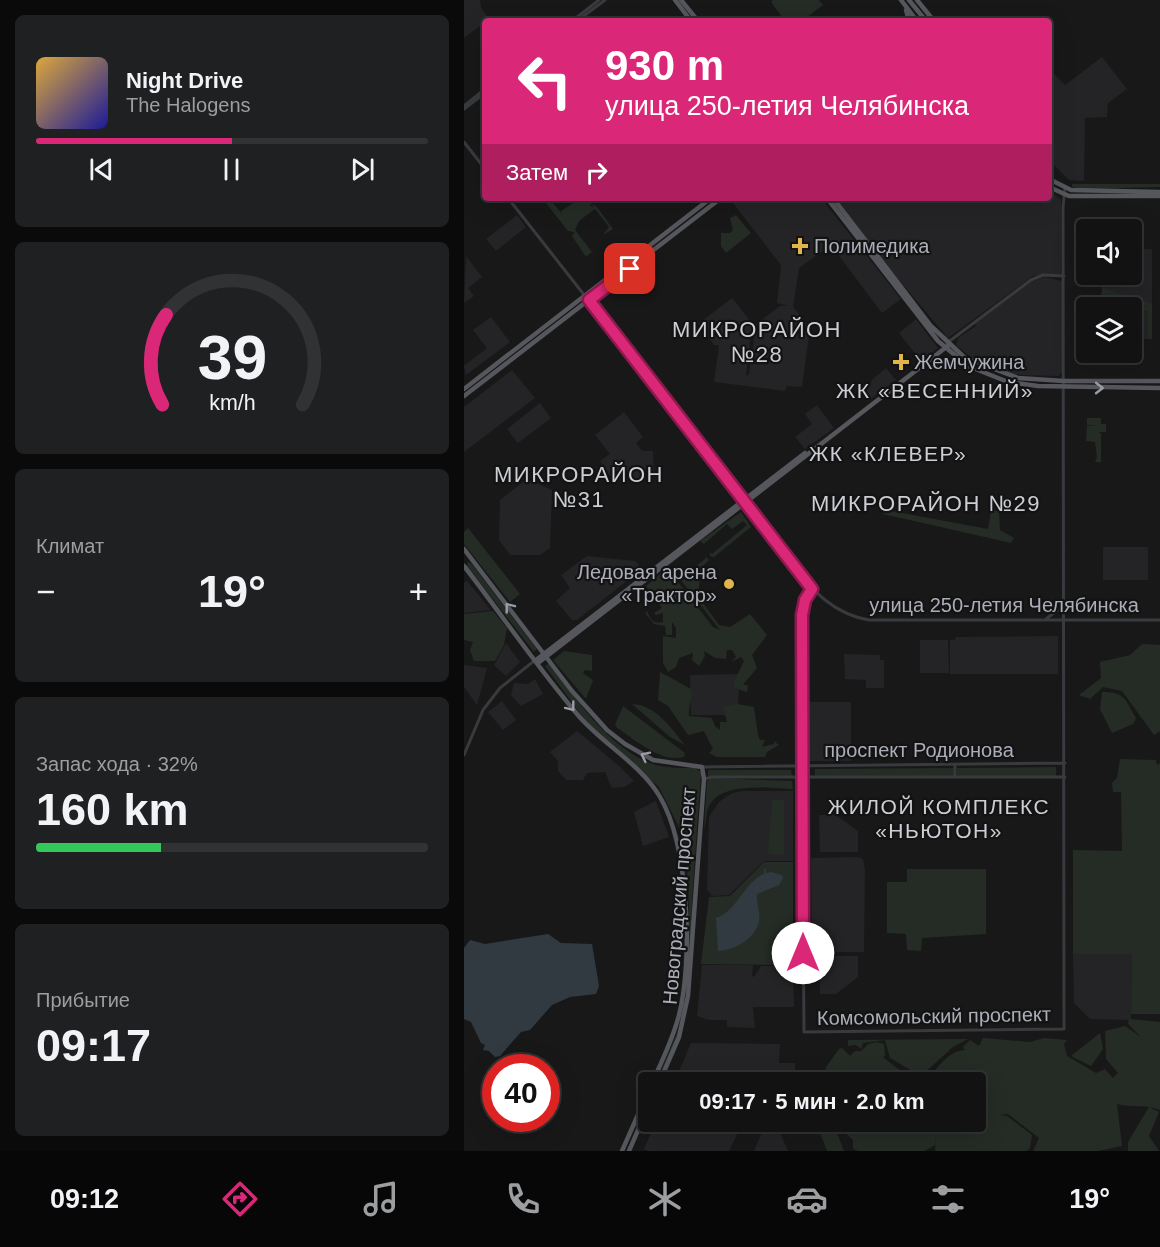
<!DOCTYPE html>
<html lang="ru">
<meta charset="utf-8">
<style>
:root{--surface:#121213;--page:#1f2021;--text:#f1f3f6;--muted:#9c9ea0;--line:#313233;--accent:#db2777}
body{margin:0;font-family:Helvetica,sans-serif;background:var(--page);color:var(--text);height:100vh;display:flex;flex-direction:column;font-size:22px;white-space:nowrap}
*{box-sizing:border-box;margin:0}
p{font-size:20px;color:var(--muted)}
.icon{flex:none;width:33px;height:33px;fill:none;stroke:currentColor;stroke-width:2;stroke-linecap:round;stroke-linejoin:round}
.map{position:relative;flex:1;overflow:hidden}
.details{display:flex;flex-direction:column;gap:15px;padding:15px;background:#0a0a0a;width:464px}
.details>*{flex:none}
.hud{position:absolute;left:18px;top:18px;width:570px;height:183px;border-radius:6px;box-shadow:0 6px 24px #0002,0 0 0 2px var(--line);background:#db2777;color:#fff;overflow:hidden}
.buttons{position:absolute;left:612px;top:219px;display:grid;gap:12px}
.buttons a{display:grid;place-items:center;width:66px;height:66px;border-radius:6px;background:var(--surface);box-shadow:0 6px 24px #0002,0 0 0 2px var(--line);font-size:30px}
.speed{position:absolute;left:18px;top:1054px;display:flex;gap:12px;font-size:30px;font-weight:700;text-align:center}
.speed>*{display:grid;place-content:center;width:78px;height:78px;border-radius:50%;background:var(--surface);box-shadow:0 6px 24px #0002,0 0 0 2px var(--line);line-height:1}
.speed .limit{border:9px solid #d22;background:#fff;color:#111}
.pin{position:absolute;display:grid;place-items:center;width:51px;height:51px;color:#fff;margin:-26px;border-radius:12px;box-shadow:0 3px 9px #0006}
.me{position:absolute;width:66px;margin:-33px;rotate:0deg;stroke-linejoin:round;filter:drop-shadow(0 0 4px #0008)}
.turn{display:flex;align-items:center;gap:21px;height:126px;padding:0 24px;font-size:27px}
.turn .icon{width:78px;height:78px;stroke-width:2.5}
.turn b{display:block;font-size:42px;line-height:51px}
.then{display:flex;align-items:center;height:57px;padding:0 24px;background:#0003;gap:12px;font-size:22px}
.big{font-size:45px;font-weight:700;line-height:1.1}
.details .tile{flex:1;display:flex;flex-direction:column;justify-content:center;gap:9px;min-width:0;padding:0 21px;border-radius:9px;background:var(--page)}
.details .dial{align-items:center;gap:0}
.dial svg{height:156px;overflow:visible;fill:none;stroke:var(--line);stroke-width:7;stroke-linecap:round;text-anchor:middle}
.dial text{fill:var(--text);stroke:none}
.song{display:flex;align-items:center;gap:18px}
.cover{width:72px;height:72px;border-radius:9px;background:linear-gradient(135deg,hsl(40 70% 55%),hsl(240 70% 35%))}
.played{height:6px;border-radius:3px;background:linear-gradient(90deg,var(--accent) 50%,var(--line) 50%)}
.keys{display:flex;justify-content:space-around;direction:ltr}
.heat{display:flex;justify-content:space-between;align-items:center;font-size:33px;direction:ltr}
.charge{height:9px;border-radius:4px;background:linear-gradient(90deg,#34c759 32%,var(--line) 0)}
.trip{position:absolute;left:174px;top:1072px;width:348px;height:60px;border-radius:6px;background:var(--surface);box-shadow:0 6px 24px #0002,0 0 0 2px var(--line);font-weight:700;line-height:60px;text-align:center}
.tab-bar{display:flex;height:96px;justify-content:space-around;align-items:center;background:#070708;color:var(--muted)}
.tab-bar .icon{width:42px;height:42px}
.tab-bar .active{color:var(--accent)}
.tab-bar b{font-size:27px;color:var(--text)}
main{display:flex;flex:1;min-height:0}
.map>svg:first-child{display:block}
.built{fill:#242426}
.green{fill:#242c25}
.water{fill:#323a41}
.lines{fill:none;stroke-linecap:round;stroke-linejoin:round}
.stream{stroke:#323a41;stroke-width:1.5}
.minor{stroke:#393a3e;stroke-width:3}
.major{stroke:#55575d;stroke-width:4.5}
.oneway{stroke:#9a9da6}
.route-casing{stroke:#8e194d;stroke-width:15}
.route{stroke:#db2777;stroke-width:10}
.poi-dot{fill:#e0b549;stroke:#131314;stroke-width:2}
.labels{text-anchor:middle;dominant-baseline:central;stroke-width:4.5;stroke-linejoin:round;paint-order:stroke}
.poi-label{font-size:20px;fill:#abaeb8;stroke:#131314;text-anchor:start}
.street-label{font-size:20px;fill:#abaeb8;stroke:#131314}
.neighbourhood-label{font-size:21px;letter-spacing:1.5px;fill:#ccced4;stroke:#131314}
.quarter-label{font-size:22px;letter-spacing:1.5px;fill:#ccced4;stroke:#131314}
</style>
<main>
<section class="details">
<div class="tile">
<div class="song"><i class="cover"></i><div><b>Night Drive</b><p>The Halogens</p></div></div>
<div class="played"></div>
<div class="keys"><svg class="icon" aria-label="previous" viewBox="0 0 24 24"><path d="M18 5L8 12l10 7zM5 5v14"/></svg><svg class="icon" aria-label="pause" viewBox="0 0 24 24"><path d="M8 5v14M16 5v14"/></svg><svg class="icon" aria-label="next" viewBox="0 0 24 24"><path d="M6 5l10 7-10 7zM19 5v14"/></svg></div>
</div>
<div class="tile dial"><svg viewBox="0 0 100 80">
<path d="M14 69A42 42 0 1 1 86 69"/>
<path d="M14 69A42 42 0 0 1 16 23" stroke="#db2777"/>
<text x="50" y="56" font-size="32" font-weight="700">39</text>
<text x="50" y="72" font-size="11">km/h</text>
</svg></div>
<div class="tile"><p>Климат</p>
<div class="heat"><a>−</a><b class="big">19°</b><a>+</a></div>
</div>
<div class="tile"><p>Запас хода · 32%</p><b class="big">160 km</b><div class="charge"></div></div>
<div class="tile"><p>Прибытие</p><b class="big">09:17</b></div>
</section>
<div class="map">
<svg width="697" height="1151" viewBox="0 0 697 1151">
<rect width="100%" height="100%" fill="#181819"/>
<path class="built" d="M0 0H16L17 8 25 19 0 38Z
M638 57 663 89 644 103 643 117 621 118 620 181 605 180 585 160V69L601 85Z
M585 190 597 200V274L569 276 484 338 428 272 371 198H585Z
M265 198H357L437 299 418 313 367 245 335 268 329 307 346 328 338 387 323 386 321 391 250 382 255 345H250L234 324 268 298 288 323 282 376 285 374 292 324 316 306H324L313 303 317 265Z
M53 215 62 227 32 251 22 239Z
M668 249H688V303L638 289V275L668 274Z
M2 256 18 277 4 288 10 296 0 303Z
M580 277 598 281V371L595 376 556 375 542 372 510 360 492 345 494 338 512 326 511 324 567 282Z
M637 299 684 312V339H668V308L637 307Z
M27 317 46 342 2 375 0 366 23 348 9 330Z
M452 319 474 348 457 361 435 333Z
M422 368 432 380 403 402 401 396 408 380Z
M48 370 71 398 0 452V407Z
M76 403 87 418 54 443 43 429Z
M353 405 370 428 341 449 331 437 348 424 341 414Z
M160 412 179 437 172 443 178 451H189L190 476 185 479 149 480 136 461 146 454 131 435Z
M63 479 88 490 86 548 76 555H46L35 540 36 500Z
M639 547H684V580H639Z
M123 556 171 561 175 565 171 571 173 573 113 620H108L92 601 106 588 97 575Z
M3 581 27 610 0 613V583Z
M594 636V674H486V640H491L492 637Z
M456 640H484L485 673H456Z
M42 643 56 662 42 676 30 665Z
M380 654 416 655V660H420V688H402V680L381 679Z
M0 665 23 668 13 705 0 687Z
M276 674 274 708 266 715H227L226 675Z
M71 679 79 694 57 706 47 695 50 683 64 684Z
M38 701 52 720 39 730 24 712Z
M345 702H387V761H344Z
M113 731 155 766 170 781 160 787 148 788 141 772 123 773 119 780H102L94 771V761L86 752Z
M280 791H329V861H300L265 895 248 896 243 890 245 817 255 802 268 793Z
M192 801 205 837 179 846 170 812Z
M355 815H372L394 831V852H356Z
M394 857 399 859 401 869 400 952H348L347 858Z
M609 954H668L667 1020 626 1019 610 1003Z
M356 956H394V977L372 994H356Z
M238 965H289L288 976 290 977 297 966H329L330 1007H289L291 1028 263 1027V1020H245L233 1016Z
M227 1043 316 1044 315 1063H331V1083H210Z
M192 1122H279L265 1151H184L180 1149Z
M299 1130H315L324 1151H290Z"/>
<path class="green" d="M309 0H355L359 5 338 21H321L307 2Z
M608 184H697L696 187 615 189 608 187Z
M78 198H85L98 214 97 211 117 198H133L126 205 129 208 128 204 133 207 149 229 139 235 145 227 131 209 115 221 111 230 128 252 122 257 108 236 111 232 104 231Z
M272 215 287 233 262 253 257 246V233H266L269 230 266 218Z
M638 288 688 303V339H684V312L637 299Z
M623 418H637V424H642V432H635L637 434V462H631L633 457 631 442 622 441 623 426H635L623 425Z
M422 510 524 529 527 511H535L536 530 550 538 547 543 419 514Z
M277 512 287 527 250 557 246 556V552L248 554 283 525 279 521 268 529 263 524 240 544 236 541Z
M4 528 56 594 46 602 0 544V532Z
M241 556 245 560 237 568 234 596 255 625 266 627 286 614 303 635 288 655 293 668 279 685H284L283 692 271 688 270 682 280 661 277 657 267 662 272 657 268 650H263L262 659 251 658 240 651 241 656 235 666 228 660 229 653 215 658 212 667 204 672 199 663V636L212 638V628L208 622V635H202L201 626 190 624 181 613 183 611C187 620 189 624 199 622V613L192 615 190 613 198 608 182 586 203 568 249 627 256 630 216 579 242 558Z
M4 562 7 563 73 649 70 652 3 566Z
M29 611 43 628 40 645 31 661H10L6 650 9 642 0 640V614Z
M678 644 696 645V731L690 735 658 691 639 687 626 699 615 695 637 678 636 662 666 655Z
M100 651 128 655V671L121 670 119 673 129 680 122 699 89 660Z
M86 663C110 697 145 748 186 763 200 768 216 768 231 768L237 772 228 901 227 969 216 1031 195 1083H192L214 1030 223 990 225 907 223 869 216 829 195 787 127 728 81 666Z
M196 672 227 689C229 699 224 707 225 716L248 718 251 726 256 730V722H263L259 707 274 704 290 707 294 735 296 740H301L298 747 310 744V741L315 745 303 752 301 757H253L245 753 249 749 240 731 224 735 204 706 194 700Z
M638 692C662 692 661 700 672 718L669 724 648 733 636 709Z
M168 704C192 705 207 728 221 745L206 737Z
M159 706 221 753 220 757C196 763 172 740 153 728L151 725Z
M656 759 692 760 693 765 696 763V1014H667L668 954H609V850L658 851 657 792H649L648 783 653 778Z
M592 767V776H493V768Z
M490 768V776H351V769Z
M244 770H327L328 776H244Z
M248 778 328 781 329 789C308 788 260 782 247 803 241 810 243 822 240 829L243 781Z
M308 800H320V855L304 854Z
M300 862H329V965L237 964 245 897 266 896Z
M443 869H522V934L458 938 457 951 443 950 442 934 423 933V882H443Z
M665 1019 696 1022V1110C681 1104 669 1108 653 1104L658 1146 634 1151H569L575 1138 544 1114 536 1115 543 1116 568 1135 566 1148 563 1151H471L472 1135 471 1145 461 1151H394L389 1149V1140L377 1129 379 1122H512V1083H461C471 1071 484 1050 501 1050L499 1047 506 1040 515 1046 519 1038 566 1042 580 1038 603 1040 600 1044 603 1056 632 1073 641 1069 649 1078 654 1073 642 1059 641 1031 661 1026 677 1037 664 1024Z
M636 1033 639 1049 627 1066 607 1056Z
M504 1039 489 1047 457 1076 426 1058 421 1040 399 1043 397 1049 392 1045 384 1046V1040Z
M413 1042 420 1044 421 1056 419 1057 452 1083H361L362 1067 375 1049 378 1048 386 1056 391 1051H397L404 1044Z
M685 1107 695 1112 685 1136 695 1151H664V1142Z
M352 1122H369L380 1151H363Z"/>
<path class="water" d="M307 872 318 875 319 878 315 885 293 894C292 903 297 913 295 922 290 940 270 950 254 951L252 918C275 911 281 876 307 872Z
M84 934 97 943 128 944 135 986 132 994 106 997 88 1005 66 1030 57 1032 36 1056 31 1057 25 1051 19 1050 21 1045 17 1043 7 1022 0 1019V948L6 940 21 944Z"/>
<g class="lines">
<path class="stream" d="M301 873V869"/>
<path class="minor" d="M108 21 135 0
M113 21 141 0
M0 106 21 89
M0 109 21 93
M0 142 21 169
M44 198 121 296
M125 300 329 566C350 592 370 614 405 620H697
M483 343 567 280 579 275 600 276
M345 585 341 590 337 605 340 1032 600 1029 599 207 601 188
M339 614 341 600 348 589
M582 619 595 609 599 600
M0 755 19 710 36 688 70 661
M491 766V777
M238 767 601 763
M240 779 248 777H601"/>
<path class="major" d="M211 0 227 21
M217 0 234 21
M437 0 453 21
M445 0 462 21
M453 0 470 21
M442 10 445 21
M585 179 607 190 697 192
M585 187 605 196H697
M363 198 474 341 504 366 544 382 574 386 697 388
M369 198 467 326 501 358 554 378 600 381H697
M0 389 247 198
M0 396 257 198
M0 549 108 691 143 730 161 744 189 760 238 767 240 779 224 996 215 1037 195 1083
M0 566C38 615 73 667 113 714 137 743 178 765 196 797 225 846 229 961 215 1015 209 1039 198 1061 188 1083
M72 660 341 453
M74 663 485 345
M158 1151 184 1092
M165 1151 184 1107"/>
</g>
<defs><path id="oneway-chevron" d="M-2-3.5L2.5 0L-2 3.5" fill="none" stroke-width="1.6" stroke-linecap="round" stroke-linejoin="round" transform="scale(1.5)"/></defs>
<g class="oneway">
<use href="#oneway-chevron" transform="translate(635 388)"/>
<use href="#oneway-chevron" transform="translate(45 607) rotate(-128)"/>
<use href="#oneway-chevron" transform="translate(107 707) rotate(52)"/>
<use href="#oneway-chevron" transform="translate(181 756) rotate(-154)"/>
</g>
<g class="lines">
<g class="route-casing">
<path id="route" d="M166 269 125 300 348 589 341 600 338 615 339 953"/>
</g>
<use href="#route" class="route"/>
</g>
<g class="poi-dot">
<path d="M333 237h6v6h6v6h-6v6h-6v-6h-6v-6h6z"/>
<path d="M434 353h6v6h6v6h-6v6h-6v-6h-6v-6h6z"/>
<circle cx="265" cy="584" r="6"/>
</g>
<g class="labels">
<g class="poi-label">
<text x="350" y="246">Полимедика</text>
<text x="450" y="362">Жемчужина</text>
<text x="253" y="572" text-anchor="end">Ледовая арена<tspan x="253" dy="23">«Трактор»</tspan></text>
</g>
<g class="street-label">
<text x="540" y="605">улица 250-летия Челябинска</text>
<text x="455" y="750">проспект Родионова</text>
<text transform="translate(215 896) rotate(-85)">Новоградский проспект</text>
<text transform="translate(470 1016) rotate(-1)">Комсомольский проспект</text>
</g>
<g class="neighbourhood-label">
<text x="471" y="390">ЖК «ВЕСЕННИЙ»</text>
<text x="424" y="453">ЖК «КЛЕВЕР»</text>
<text x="475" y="806">ЖИЛОЙ КОМПЛЕКС<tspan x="475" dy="24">«НЬЮТОН»</tspan></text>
</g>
<g class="quarter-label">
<text x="293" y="329">МИКРОРАЙОН<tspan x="293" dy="25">№28</tspan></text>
<text x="115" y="474">МИКРОРАЙОН<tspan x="115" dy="25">№31</tspan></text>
<text x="462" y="503">МИКРОРАЙОН №29</text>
</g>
</g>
</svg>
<div class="buttons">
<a><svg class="icon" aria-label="sound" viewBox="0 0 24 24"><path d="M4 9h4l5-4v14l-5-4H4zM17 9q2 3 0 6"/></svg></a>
<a><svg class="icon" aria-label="layers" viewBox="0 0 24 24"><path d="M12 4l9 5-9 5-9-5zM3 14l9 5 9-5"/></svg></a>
</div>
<div class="speed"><div class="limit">40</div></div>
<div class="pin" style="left:166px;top:269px;background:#d93025"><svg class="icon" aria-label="arrive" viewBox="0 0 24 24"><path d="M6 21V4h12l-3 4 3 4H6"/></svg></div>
<svg class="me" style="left:339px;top:953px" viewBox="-20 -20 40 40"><circle r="19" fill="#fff"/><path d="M0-13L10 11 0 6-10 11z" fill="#db2777"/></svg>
<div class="trip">09:17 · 5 мин · 2.0 km</div>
<div class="hud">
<div class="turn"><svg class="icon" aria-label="left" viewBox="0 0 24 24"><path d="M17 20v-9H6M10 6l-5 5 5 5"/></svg><div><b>930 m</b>улица 250-летия Челябинска</div></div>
<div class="then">Затем<svg class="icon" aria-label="right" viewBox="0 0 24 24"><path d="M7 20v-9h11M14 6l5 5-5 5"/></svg></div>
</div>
</div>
</main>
<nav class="tab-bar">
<b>09:12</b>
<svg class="icon active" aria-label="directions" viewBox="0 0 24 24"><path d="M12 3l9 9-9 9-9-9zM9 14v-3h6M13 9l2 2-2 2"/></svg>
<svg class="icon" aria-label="music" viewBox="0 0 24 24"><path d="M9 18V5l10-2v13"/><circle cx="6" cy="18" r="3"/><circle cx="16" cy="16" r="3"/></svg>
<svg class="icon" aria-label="phone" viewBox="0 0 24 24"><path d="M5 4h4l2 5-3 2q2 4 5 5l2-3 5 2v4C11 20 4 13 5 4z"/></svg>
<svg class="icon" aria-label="climate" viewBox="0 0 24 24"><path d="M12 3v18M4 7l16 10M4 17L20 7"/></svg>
<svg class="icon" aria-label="car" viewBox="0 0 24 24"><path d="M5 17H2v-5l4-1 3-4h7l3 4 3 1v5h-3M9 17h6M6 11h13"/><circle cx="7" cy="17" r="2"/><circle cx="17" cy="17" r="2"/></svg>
<svg class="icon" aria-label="filters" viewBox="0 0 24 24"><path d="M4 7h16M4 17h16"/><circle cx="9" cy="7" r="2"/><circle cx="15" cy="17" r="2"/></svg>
<b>19°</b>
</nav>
